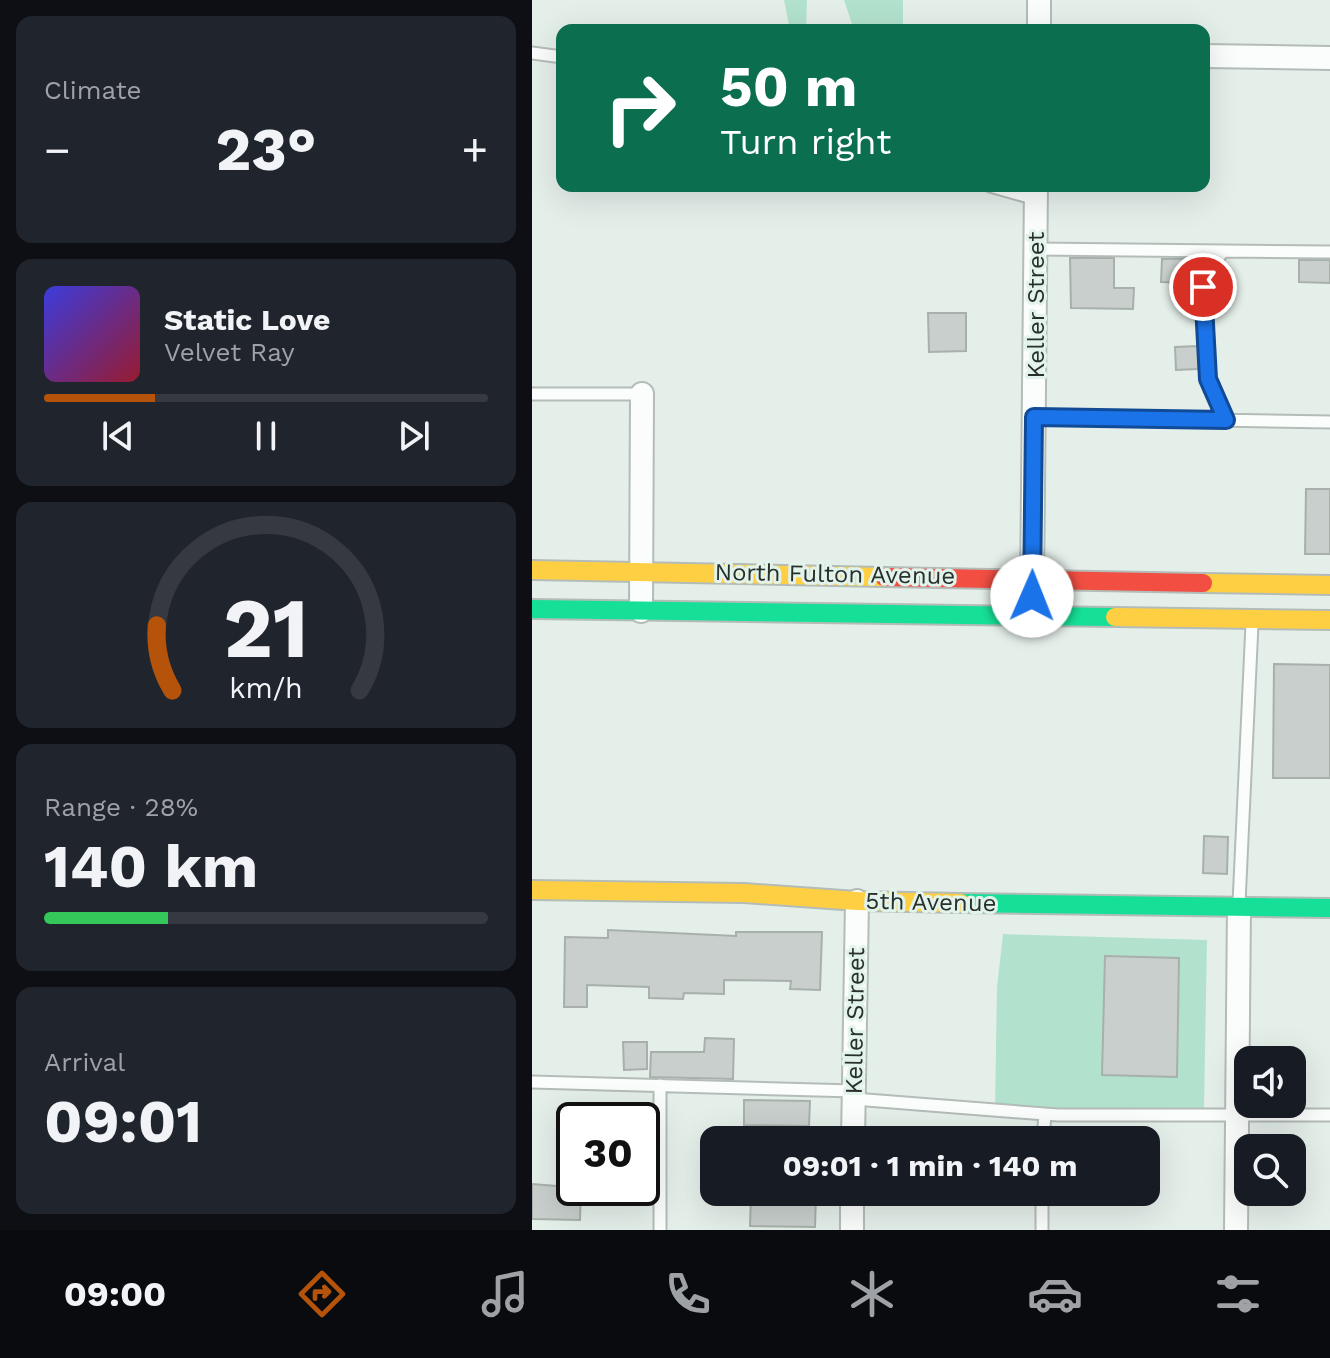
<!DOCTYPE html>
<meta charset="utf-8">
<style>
:root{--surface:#171b24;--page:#20242c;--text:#f1f3f6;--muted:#9ea1a6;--line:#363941;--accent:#b45309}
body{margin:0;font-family:"Work Sans",sans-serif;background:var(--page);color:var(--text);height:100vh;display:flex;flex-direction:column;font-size:30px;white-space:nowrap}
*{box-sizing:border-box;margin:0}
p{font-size:26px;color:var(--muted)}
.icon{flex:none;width:44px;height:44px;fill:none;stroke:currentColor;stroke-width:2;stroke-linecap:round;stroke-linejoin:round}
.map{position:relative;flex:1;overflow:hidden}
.details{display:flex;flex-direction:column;gap:16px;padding:16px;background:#0d0f14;width:532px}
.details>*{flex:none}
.guide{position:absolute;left:24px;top:24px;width:654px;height:168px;border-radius:16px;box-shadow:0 8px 32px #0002;background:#0b6e4f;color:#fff;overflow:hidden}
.tools{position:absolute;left:702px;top:1046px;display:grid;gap:16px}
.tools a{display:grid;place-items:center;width:72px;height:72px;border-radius:16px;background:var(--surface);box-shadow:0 8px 32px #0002;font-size:40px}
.speed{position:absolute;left:24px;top:1102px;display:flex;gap:16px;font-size:40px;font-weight:700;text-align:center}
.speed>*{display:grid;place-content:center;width:104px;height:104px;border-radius:50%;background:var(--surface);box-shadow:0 8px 32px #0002;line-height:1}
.speed .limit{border:4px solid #111;border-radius:12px;background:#fff;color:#111}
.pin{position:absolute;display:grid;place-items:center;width:68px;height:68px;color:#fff;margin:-34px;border:4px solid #fff;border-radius:50%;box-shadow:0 2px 8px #0007}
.me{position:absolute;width:88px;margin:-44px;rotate:1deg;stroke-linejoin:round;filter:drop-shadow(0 0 6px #0008)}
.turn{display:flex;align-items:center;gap:28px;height:168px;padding:0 32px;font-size:36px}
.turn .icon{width:104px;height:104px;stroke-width:2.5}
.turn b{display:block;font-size:56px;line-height:68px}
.big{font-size:60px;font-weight:700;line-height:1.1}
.details .card{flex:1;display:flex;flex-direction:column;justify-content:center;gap:12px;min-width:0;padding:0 28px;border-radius:16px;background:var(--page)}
.details .dial{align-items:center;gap:0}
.dial svg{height:208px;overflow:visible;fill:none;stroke:var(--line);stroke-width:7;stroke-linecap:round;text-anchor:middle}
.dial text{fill:var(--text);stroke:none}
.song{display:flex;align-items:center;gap:24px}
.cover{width:96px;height:96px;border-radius:12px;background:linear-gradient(135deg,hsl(240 70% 55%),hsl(350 70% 35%))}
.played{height:8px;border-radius:4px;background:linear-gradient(90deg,var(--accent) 25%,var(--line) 25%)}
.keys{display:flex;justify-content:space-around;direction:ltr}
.heat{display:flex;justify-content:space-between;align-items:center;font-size:44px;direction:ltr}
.charge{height:12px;border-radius:6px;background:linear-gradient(90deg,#34c759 28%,var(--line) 0)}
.trip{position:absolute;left:168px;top:1126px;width:460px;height:80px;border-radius:16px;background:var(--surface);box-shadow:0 8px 32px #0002;font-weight:700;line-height:80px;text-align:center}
.tab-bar{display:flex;height:128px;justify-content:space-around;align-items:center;background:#090b0e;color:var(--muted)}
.tab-bar .icon{width:56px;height:56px}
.tab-bar .selected{color:var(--accent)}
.tab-bar b{font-size:36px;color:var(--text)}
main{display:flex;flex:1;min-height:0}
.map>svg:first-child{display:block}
.green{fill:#b2e2ce}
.building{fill:#c8cfcc;stroke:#a8b0ac;stroke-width:2}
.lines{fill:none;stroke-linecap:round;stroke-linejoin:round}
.lane-casing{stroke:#b4bcb8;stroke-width:15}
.street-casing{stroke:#b4bcb8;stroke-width:26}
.fast-casing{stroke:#b4bcb8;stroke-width:22}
.slow-casing{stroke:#b4bcb8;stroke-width:22}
.jam-casing{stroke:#b4bcb8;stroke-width:22}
.lane{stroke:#fbfdfc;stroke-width:11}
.street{stroke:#fbfdfc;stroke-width:22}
.fast{stroke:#16e098;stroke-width:18}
.slow{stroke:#ffcf43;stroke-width:18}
.jam{stroke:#f24e42;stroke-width:18}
.route-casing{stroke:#114b97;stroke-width:20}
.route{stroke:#1a73e8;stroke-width:14}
.labels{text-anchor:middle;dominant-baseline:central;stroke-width:6;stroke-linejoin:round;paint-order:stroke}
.street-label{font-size:24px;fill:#29302c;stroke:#e1f3ea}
</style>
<main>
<section class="details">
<div class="card"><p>Climate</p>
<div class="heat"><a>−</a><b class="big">23°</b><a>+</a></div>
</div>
<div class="card">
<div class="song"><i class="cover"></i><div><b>Static Love</b><p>Velvet Ray</p></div></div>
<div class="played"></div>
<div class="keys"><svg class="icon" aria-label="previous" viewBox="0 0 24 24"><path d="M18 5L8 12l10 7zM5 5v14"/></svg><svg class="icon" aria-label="pause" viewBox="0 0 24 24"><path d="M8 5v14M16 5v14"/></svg><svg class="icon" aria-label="next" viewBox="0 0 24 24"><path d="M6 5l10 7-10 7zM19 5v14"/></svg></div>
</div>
<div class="card dial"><svg viewBox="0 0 100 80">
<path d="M14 69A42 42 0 1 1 86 69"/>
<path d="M14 69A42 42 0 0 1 8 44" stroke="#b45309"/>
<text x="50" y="56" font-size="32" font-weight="700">21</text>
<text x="50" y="72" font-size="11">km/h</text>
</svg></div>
<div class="card"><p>Range · 28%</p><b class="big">140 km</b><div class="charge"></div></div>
<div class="card"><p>Arrival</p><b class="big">09:01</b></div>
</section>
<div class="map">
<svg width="798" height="1230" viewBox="0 0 798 1230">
<rect width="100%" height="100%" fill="#e5efea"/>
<path class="green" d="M252 0H275L274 30H258Z
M312 0H371V30H322Z
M471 934 675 940 672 1109H463L465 987Z"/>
<path class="building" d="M538 258H582V288H602L601 309 539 308Z
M630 259H659L658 283 629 282Z
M767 260H798V283L767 282Z
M396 313H434V351L397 352Z
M666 346V369L644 370 643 347Z
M774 489H798V554H773Z
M742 664 798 665V778H741Z
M672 836 696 837 695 874 671 873Z
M76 930 204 936V932H290L288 990 258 989 259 981 192 980V994L152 993 151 999 117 998V987L55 985V1007H32L33 937 76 938Z
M573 956 647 958 645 1077 570 1075Z
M173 1038 202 1039 201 1079 118 1077 119 1052H172Z
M91 1042H115V1069L92 1070Z
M212 1100 278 1101 277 1126 212 1125Z
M0 1184 49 1188 48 1220 0 1219Z
M219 1194 284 1195 283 1227 218 1226Z"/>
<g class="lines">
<g class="lane-casing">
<path id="lane" d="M0 53 30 57
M458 186 504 199
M505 249 798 252
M691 251 675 274 671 287 676 379 694 420
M0 394H110
M502 417 798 422
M707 903 720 624
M0 1082 322 1091
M322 1099 526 1115H798
M511 1140 513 1114
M128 1230V1085
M510 1230V1192"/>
</g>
<g class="street-casing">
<path id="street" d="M507 30V0
M672 56 798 58
M500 589 504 186
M109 611 110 394
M321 1140 325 901
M320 1230V1192
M704 1230 707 907"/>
</g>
<g class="fast-casing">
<path id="fast" d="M0 609 583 617
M429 903 798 908"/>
</g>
<g class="slow-casing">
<path id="slow" d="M0 570 352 577
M671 583 798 585
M583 617 798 620
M0 890 212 893 325 901 429 903"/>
</g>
<g class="jam-casing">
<path id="jam" d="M352 577 671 583"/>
</g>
<use href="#lane" class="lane"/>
<use href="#street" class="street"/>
<use href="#fast" class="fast"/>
<use href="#slow" class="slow"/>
<use href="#jam" class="jam"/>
</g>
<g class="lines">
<g class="route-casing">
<path id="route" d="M500 596 502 417 694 420 676 379 671 287"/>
</g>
<use href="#route" class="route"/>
</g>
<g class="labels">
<g class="street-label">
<text transform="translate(504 305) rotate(-90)">Keller Street</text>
<text transform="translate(303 574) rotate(1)">North Fulton Avenue</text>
<text transform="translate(399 902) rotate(1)">5th Avenue</text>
<text transform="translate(323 1021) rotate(-89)">Keller Street</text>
</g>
</g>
</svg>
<div class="tools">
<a><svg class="icon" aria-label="sound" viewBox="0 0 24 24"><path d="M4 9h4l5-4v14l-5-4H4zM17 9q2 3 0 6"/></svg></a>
<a><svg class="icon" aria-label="search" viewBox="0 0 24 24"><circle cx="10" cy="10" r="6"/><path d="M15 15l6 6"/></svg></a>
</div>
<div class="speed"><div class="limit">30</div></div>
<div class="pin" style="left:671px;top:287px;background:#d93025"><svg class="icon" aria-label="arrive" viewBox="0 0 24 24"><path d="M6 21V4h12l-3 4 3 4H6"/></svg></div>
<svg class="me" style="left:500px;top:596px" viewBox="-20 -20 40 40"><circle r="19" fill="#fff"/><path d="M0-13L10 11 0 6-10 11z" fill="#1a73e8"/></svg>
<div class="trip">09:01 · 1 min · 140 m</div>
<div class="guide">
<div class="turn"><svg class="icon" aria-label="right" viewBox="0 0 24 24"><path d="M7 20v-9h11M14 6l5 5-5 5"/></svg><div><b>50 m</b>Turn right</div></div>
</div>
</div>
</main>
<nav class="tab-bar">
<b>09:00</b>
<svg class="icon selected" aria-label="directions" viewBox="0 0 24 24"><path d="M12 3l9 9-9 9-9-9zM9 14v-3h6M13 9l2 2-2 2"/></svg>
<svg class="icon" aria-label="music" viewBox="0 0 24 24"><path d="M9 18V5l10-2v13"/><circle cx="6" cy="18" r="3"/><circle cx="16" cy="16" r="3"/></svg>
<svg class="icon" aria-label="phone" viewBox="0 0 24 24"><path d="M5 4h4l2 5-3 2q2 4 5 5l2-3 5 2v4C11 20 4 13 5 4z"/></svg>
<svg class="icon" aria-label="climate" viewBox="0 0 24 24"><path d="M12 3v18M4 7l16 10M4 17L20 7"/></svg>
<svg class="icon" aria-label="car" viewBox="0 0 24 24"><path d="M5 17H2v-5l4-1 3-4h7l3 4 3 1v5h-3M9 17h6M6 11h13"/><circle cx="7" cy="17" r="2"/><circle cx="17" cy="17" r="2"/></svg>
<svg class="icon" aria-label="filters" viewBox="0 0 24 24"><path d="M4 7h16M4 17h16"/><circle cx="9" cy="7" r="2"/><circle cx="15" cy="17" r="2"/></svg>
</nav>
